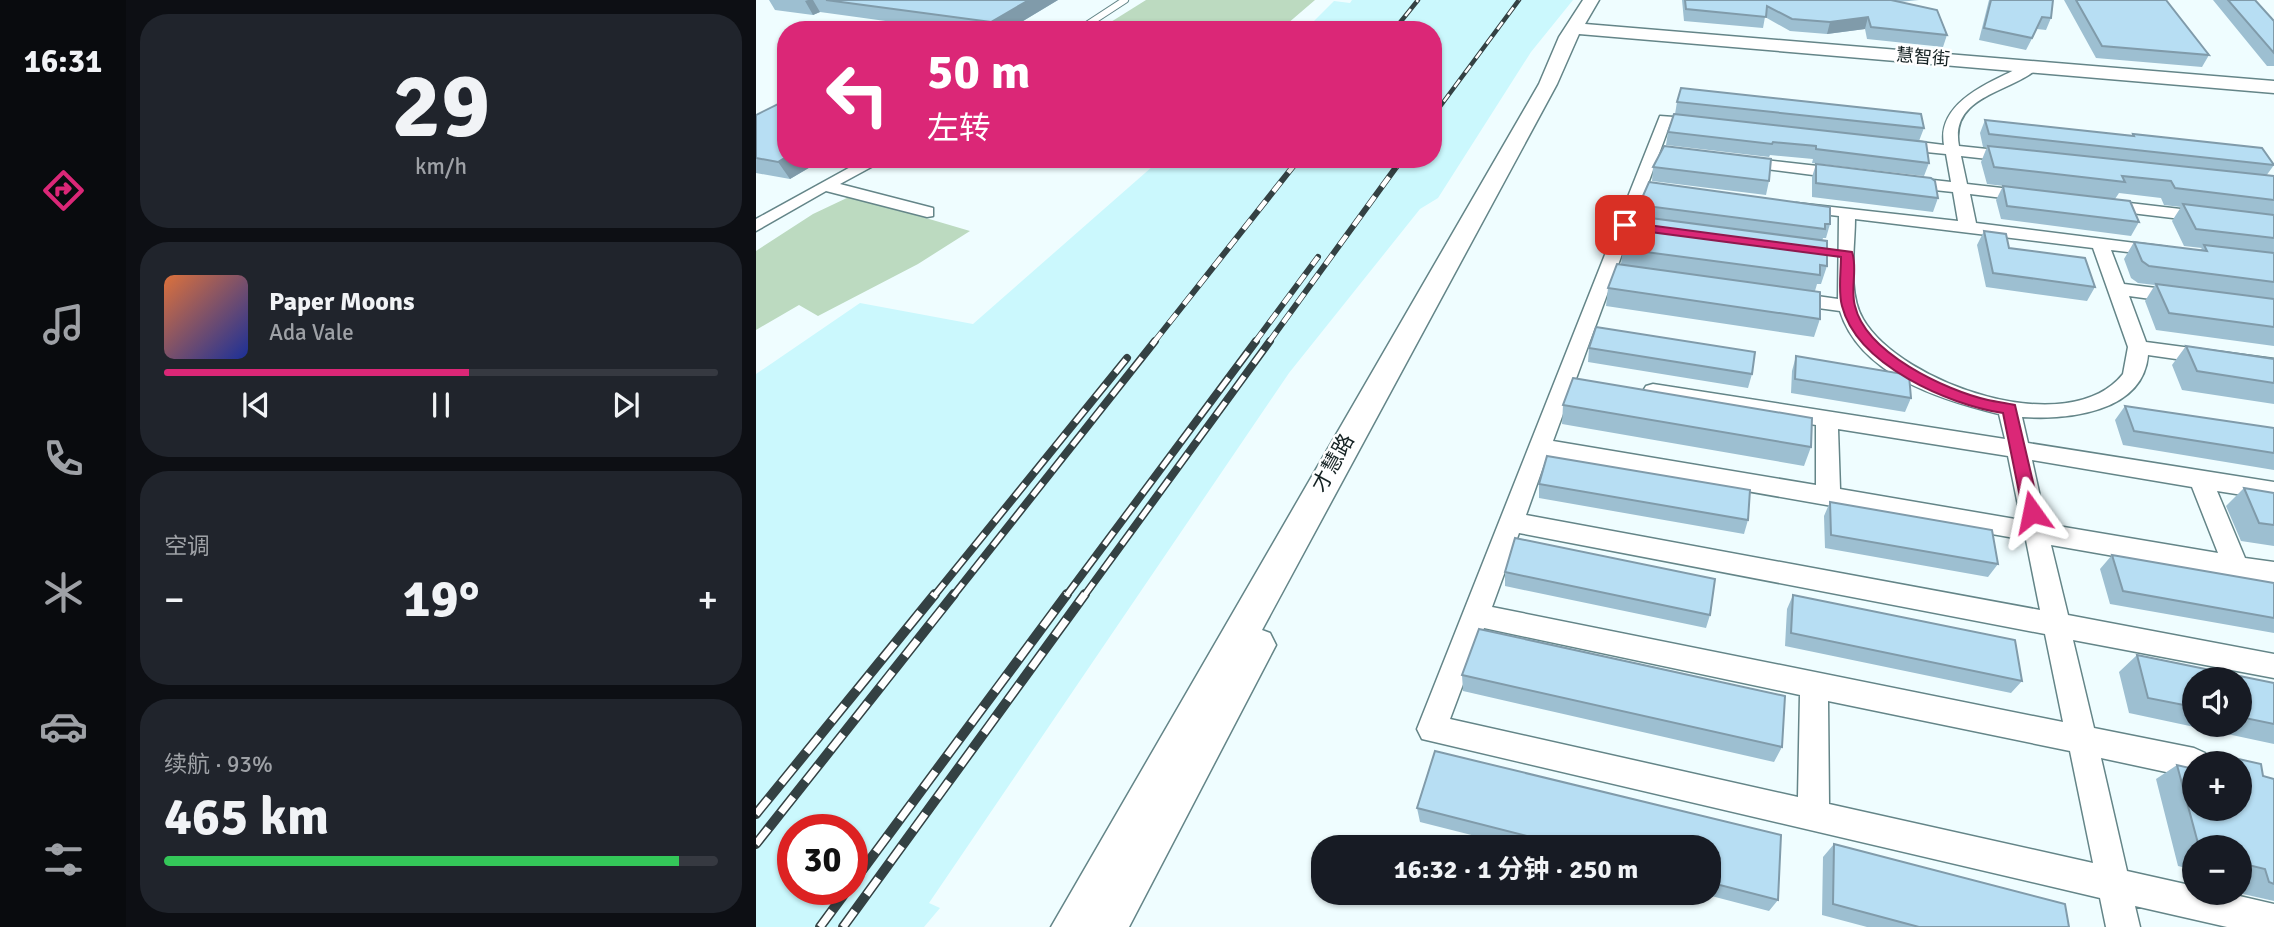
<!DOCTYPE html>
<html lang="zh">
<meta charset="utf-8">
<style>
:root{--surface:#171b24;--page:#20242c;--text:#f1f3f6;--muted:#9ea1a6;--line:#363941;--accent:#db2777}
body{margin:0;font-family:Signika,"Noto Sans SC",sans-serif;background:var(--page);color:var(--text);height:100vh;display:flex;flex-direction:column;font-size:26px;white-space:nowrap}
*{box-sizing:border-box;margin:0}
p{font-size:23px;color:var(--muted)}
.icon{flex:none;width:38px;height:38px;fill:none;stroke:currentColor;stroke-width:2;stroke-linecap:round;stroke-linejoin:round}
.map{position:relative;flex:1;overflow:hidden}
.details{display:flex;flex-direction:column;gap:14px;padding:14px;background:#0d0f14;width:630px}
.details>*{flex:none}
.banner{position:absolute;left:21px;top:21px;width:665px;height:147px;border-radius:28px;box-shadow:0 2px 5px #0004;background:#db2777;color:#fff;overflow:hidden}
.tools{position:absolute;left:1426px;top:667px;display:grid;gap:14px}
.tools a{display:grid;place-items:center;width:70px;height:70px;border-radius:50%;background:var(--surface);box-shadow:0 2px 5px #0004;font-size:35px}
.speed{position:absolute;left:21px;top:814px;display:flex;gap:14px;font-size:35px;font-weight:700;text-align:center}
.speed>*{display:grid;place-content:center;width:91px;height:91px;border-radius:50%;background:var(--surface);box-shadow:0 2px 5px #0004;line-height:1}
.speed .limit{border:10px solid #d22;background:#fff;color:#111}
.pin{position:absolute;display:grid;place-items:center;width:60px;height:60px;color:#fff;margin:-30px;border-radius:14px;box-shadow:0 4px 10px #0006}
.me{position:absolute;width:77px;margin:-38px;rotate:348deg;stroke-linejoin:round;filter:drop-shadow(0 0 5px #0008)}
.turn{display:flex;align-items:center;gap:24px;height:147px;padding:0 35px;font-size:32px}
.turn .icon{width:91px;height:91px;stroke-width:2.5}
.turn b{display:block;font-size:49px;line-height:60px}
.big{font-size:52px;font-weight:700;line-height:1.1}
.details .tile{flex:1;display:flex;flex-direction:column;justify-content:center;gap:10px;min-width:0;padding:0 24px;border-radius:28px;background:var(--page)}
.details .dial{align-items:center;gap:0}
.dial b{font-size:91px;line-height:1}
.song{display:flex;align-items:center;gap:21px}
.cover{width:84px;height:84px;border-radius:10px;background:linear-gradient(135deg,hsl(20 70% 55%),hsl(230 70% 35%))}
.played{height:7px;border-radius:4px;background:linear-gradient(90deg,var(--accent) 55%,var(--line) 55%)}
.keys{display:flex;justify-content:space-around;direction:ltr}
.heat{display:flex;justify-content:space-between;align-items:center;font-size:38px;direction:ltr}
.charge{height:10px;border-radius:5px;background:linear-gradient(90deg,#34c759 93%,var(--line) 0)}
.trip{position:absolute;left:555px;top:835px;width:410px;height:70px;border-radius:28px;background:var(--surface);box-shadow:0 2px 5px #0004;font-weight:700;line-height:70px;text-align:center}
main{display:flex;flex:1;min-height:0}
.menu{display:flex;flex-direction:column;width:126px;justify-content:space-around;align-items:center;background:#090b0e;color:var(--muted)}
.menu .icon{width:49px;height:49px}
.menu .on{color:var(--accent)}
.menu b{font-size:32px;color:var(--text)}
.map>svg:first-child{display:block}
.built{fill:#cbf8fd;fill-rule:evenodd}
.green{fill:#bcdac0}
.lines{fill:none;stroke-linecap:round;stroke-linejoin:round}
.lane-casing{stroke:#648588;stroke-width:8}
.street-casing{stroke:#648588;stroke-width:3}
.secondary-casing{stroke:#648588;stroke-width:3}
.lane{stroke:#fff;stroke-width:6}
.street{fill:#fff;fill-rule:evenodd}
.secondary{fill:#fff;fill-rule:evenodd}
.rail-far3-casing{stroke:#344143;stroke-width:4.5}
.rail-far2-casing{stroke:#344143;stroke-width:6}
.rail-far1-casing{stroke:#344143;stroke-width:8}
.rail-casing{stroke:#344143;stroke-width:10}
.rail-far3{stroke:#fff;stroke-width:2.5;stroke-dasharray:9;stroke-linecap:butt}
.rail-far2{stroke:#fff;stroke-width:4.5;stroke-dasharray:12;stroke-linecap:butt}
.rail-far1{stroke:#fff;stroke-width:5;stroke-dasharray:16;stroke-linecap:butt}
.rail{stroke:#fff;stroke-width:7;stroke-dasharray:20;stroke-linecap:butt}
.wall{fill:#9dbfd1;fill-rule:evenodd}
.shaded-wall{fill:#809baa}
.building{fill:#b7def3;stroke:#809baa;stroke-width:2}
.route{fill:#db2777;stroke:#8e194d;stroke-width:2}
.labels{text-anchor:middle;dominant-baseline:central;stroke-width:5;stroke-linejoin:round;paint-order:stroke}
.far-street-label{font-size:18px;fill:#152223;stroke:#fff}
.street-label{font-size:21px;fill:#152223;stroke:#fff}
</style>
<main>
<nav class="menu">
<b>16:31</b>
<svg class="icon on" aria-label="directions" viewBox="0 0 24 24"><path d="M12 3l9 9-9 9-9-9zM9 14v-3h6M13 9l2 2-2 2"/></svg>
<svg class="icon" aria-label="music" viewBox="0 0 24 24"><path d="M9 18V5l10-2v13"/><circle cx="6" cy="18" r="3"/><circle cx="16" cy="16" r="3"/></svg>
<svg class="icon" aria-label="phone" viewBox="0 0 24 24"><path d="M5 4h4l2 5-3 2q2 4 5 5l2-3 5 2v4C11 20 4 13 5 4z"/></svg>
<svg class="icon" aria-label="climate" viewBox="0 0 24 24"><path d="M12 3v18M4 7l16 10M4 17L20 7"/></svg>
<svg class="icon" aria-label="car" viewBox="0 0 24 24"><path d="M5 17H2v-5l4-1 3-4h7l3 4 3 1v5h-3M9 17h6M6 11h13"/><circle cx="7" cy="17" r="2"/><circle cx="17" cy="17" r="2"/></svg>
<svg class="icon" aria-label="filters" viewBox="0 0 24 24"><path d="M4 7h16M4 17h16"/><circle cx="9" cy="7" r="2"/><circle cx="15" cy="17" r="2"/></svg>
</nav>
<section class="details">
<div class="tile dial"><b>29</b><p>km/h</p></div>
<div class="tile">
<div class="song"><i class="cover"></i><div><b>Paper Moons</b><p>Ada Vale</p></div></div>
<div class="played"></div>
<div class="keys"><svg class="icon" aria-label="previous" viewBox="0 0 24 24"><path d="M18 5L8 12l10 7zM5 5v14"/></svg><svg class="icon" aria-label="pause" viewBox="0 0 24 24"><path d="M8 5v14M16 5v14"/></svg><svg class="icon" aria-label="next" viewBox="0 0 24 24"><path d="M6 5l10 7-10 7zM19 5v14"/></svg></div>
</div>
<div class="tile"><p>空调</p>
<div class="heat"><a>−</a><b class="big">19°</b><a>+</a></div>
</div>
<div class="tile"><p>续航 · 93%</p><b class="big">465 km</b><div class="charge"></div></div>
</section>
<div class="map">
<svg width="1518" height="927" viewBox="0 0 1518 927">
<rect width="100%" height="100%" fill="#effdff"/>
<path class="built" d="M596 0H817L775 52 682 198 664 209 533 373 173 903 184 908 168 927H0V374L104 303 217 324 405 159H677V30H559L563 25 555 24 578 1 594 3ZM37 830H96V889H37Z"/>
<path class="green" d="M390 0H559L524 30H342Z
M95 196 214 231 162 264 62 316 43 305 0 330V251L57 214Z"/>
<g class="lines">
<g class="lane-casing">
<path id="lane" d="M323 30 369 0"/>
</g>
<g class="street-casing">
<path id="street" d="M1271 64 1283 67C1256 93 1193 95 1203 146L1259 152 1267 157 1259 162 1205 156 1211 184 1272 191 1280 196 1272 201 1214 194 1220 223 1411 247 1414 251 1405 256 1355 250 1368 284 1424 291 1433 297 1424 303 1373 296 1390 342 1518 359V373L1392 355C1387 413 1311 420 1266 417L1272 443 1518 482V500L1461 491 1489 558 1518 562V584L1295 545 1312 615 1518 654V678L1317 640 1338 728 1438 748 1449 753 1453 763H1438V778L1345 758 1371 871 1438 886V892H1466L1518 904V927H1471L1379 906 1384 927H1350L1344 898 666 739 661 729 904 116 946 119 953 123 946 127 914 124 797 441 1060 485V425L897 398 890 396 887 391 890 386 897 384 1249 439 1243 414C1185 400 1104 375 1084 311L1033 304 1024 298 1033 292 1082 299 1083 216 1040 211V203L1202 221 1197 192 1150 187 1142 182 1150 177 1195 182 1190 154 1140 149 1132 144 1140 139 1188 145C1180 100 1240 80 1271 64ZM1099 219 1337 248 1372 347 1367 374C1313 442 1145 384 1107 319 1091 292 1099 248 1099 219ZM1082 429 1252 456 1265 520 1084 489ZM791 456 1270 540 1284 610 770 515ZM1276 460 1436 487 1462 553 1290 524ZM763 533 1289 634 1307 722 736 607ZM728 628 1044 695 1042 797 694 719ZM1072 701 1314 751 1337 863 1073 804Z
M983 157 1088 169 1096 174 1088 179 978 165V159Z
M109 159H130L84 184 177 208V216L171 217 70 191 0 231V219Z
M1348 200 1450 212 1458 217 1450 222 1342 209 1340 205Z"/>
</g>
<g class="secondary-casing">
<path id="secondary" d="M827 0H843L829 24 1518 81V93L823 34 801 84 506 630 514 633 520 645 373 927H295L783 84 803 37Z"/>
</g>
<use href="#lane" class="lane"/>
<use href="#street" class="street"/>
<use href="#secondary" class="secondary"/>
<g class="rail-far3-casing">
<path id="rail-far3" d="M638 30 662 0
M677 116 763 0"/>
</g>
<g class="rail-far2-casing">
<path id="rail-far2" d="M398 342 543 159
M499 342 562 257
M513 342 646 159"/>
</g>
<g class="rail-far1-casing">
<path id="rail-far1" d="M178 596 371 358
M197 596 399 341
M310 596 500 341
M328 596 514 341"/>
</g>
<g class="rail-casing">
<path id="rail" d="M0 814 179 594
M0 844 198 594
M96 884 311 594
M64 927 92 889
M87 927 329 594"/>
</g>
<use href="#rail-far3" class="rail-far3"/>
<use href="#rail-far2" class="rail-far2"/>
<use href="#rail-far1" class="rail-far1"/>
<use href="#rail" class="rail"/>
</g>
<path class="wall" d="M13 0H302L252 30H195L64 12 57 15 19 10Z
M926 0H1163L1142 2 1191 35 1187 47 1111 39 1109 29 1071 34 1034 31 1009 17 1007 28 928 21Z
M1233 0H1297L1295 18 1290 30 1281 29 1270 50 1223 40Z
M1308 0H1410L1453 55 1446 67 1340 58Z
M1457 0H1499L1518 21V66H1511Z
M921 102 1168 128 1163 141 1173 163 1168 176 1056 163 1057 159 1014 155 1013 157 910 145 912 132 919 114Z
M0 115 30 159H68L34 179 0 173Z
M1229 120 1375 136 1377 134 1518 165 1510 176H1518V346L1400 330 1389 301 1399 285 1382 283 1375 278 1368 259 1378 242 1444 250 1446 248 1428 246 1416 221 1425 207 1408 205 1405 198 1363 193 1359 199 1231 184 1225 162 1231 147H1227L1224 133Z
M1060 164 1182 198 1177 212 1056 197V177Z
M897 167 1013 181 1010 195 896 181Z
M1247 186 1383 222 1375 236 1245 219 1240 200Z
M883 205 1074 224 1070 238H1067L1066 241 1071 266 1065 284H1061L1059 291 1064 319 1058 337 850 306 852 288 865 264 867 249 882 216Z
M1228 231 1253 248 1339 287 1331 301 1230 287 1221 245Z
M1430 346 1518 359V404L1426 390 1416 365Z
M833 348 996 374 992 388 832 362Z
M1040 356 1155 398 1149 412 1035 393 1036 371Z
M807 405 1055 447 1048 466 806 424Z
M1369 406 1518 428V470L1367 445 1359 420Z
M783 484 992 520 988 534 783 498Z
M1488 488 1518 493V546L1485 541 1470 506Z
M1074 502 1242 564 1232 577 1069 548 1068 516Z
M1356 555 1518 583V633L1354 604 1344 569Z
M749 572 954 615 950 628 749 586Z
M1037 595 1266 681 1255 693 1029 646 1031 609Z
M1381 655 1518 683V744L1373 713 1363 672ZM1438 679H1484V724H1438Z
M706 675 1026 747 1018 762 707 691Z
M679 751 1025 835 1022 900 1013 911 940 892H952V847H763L664 822 661 808Z
M1478 758 1507 776 1518 779V901L1487 894 1484 883V847H1438V870L1422 866 1400 779 1421 765 1484 808V763H1470Z
M1078 844 1313 927H1111L1066 915 1067 857Z"/>
<path class="shaded-wall" d="M52 0H57L64 12 57 15 49 1Z
M273 0H302L252 30H238L235 22Z
M1112 17 1109 29 1071 34 1074 22Z
M30 157V159H68L34 179 22 162Z"/>
<path class="building" d="M70 0H273L235 22Z
M929 0H1135L1181 10 1191 35 1115 27 1112 17 1074 22 1036 19 1011 6 1010 17 930 9Z
M1235 0H1297L1295 18 1286 17 1276 38 1228 28Z
M1320 0H1410L1453 55 1346 46Z
M1472 0H1499L1518 21V53Z
M925 88 1165 114 1168 128 921 102Z
M30 100V157L22 162 0 158V115Z
M918 114 1170 142 1173 163 1060 149V146L1017 142 1016 144 912 132Z
M1229 120 1378 136 1377 134 1506 148 1518 165 1233 134Z
M908 146 1015 159 1013 181 897 167Z
M1232 146 1518 176V200L1419 188 1415 181 1366 176 1369 182 1238 167Z
M1060 164 1175 178 1179 181 1182 198 1060 183Z
M893 182 1074 207V224H1069V229L883 205Z
M1247 186 1374 201 1383 222 1251 206Z
M1427 204 1518 215V238L1440 229Z
M879 216 1071 241V266L1064 265V275L867 249Z
M1228 231 1250 234 1253 248 1329 258 1339 287 1237 273Z
M1378 242 1451 251 1448 245 1518 253V282L1393 266 1386 261Z
M861 264 1064 292V319L852 288Z
M1400 284 1518 299V327L1413 313Z
M840 327 999 352 996 374 833 348Z
M1430 346 1518 359V383L1441 371Z
M1040 356 1153 375 1155 398 1039 379Z
M817 378 1056 418 1055 447 807 405Z
M1369 406 1518 428V453L1378 431Z
M791 456 994 490 992 520 783 484Z
M1488 488 1518 493V525L1503 523Z
M1074 502 1236 530 1242 564 1075 535Z
M759 538 959 579 954 615 749 572Z
M1356 555 1518 583V618L1367 591Z
M1037 595 1259 640 1266 681 1035 633Z
M723 629 1029 696 1026 747 706 675Z
M1381 655 1518 683V724L1484 717V679H1438V707L1392 698Z
M679 751 1025 835 1022 900 952 882V847H814L661 808Z
M1478 758 1505 764 1507 776 1518 779V884L1513 882 1509 869 1484 863V847H1443L1421 765 1438 769V808H1484V763H1479Z
M1078 844 1309 904 1313 927H1163L1077 904Z"/>
<path class="route" d="M869 222 1096 252C1102 268 1094 289 1099 306 1110 353 1189 390 1232 400 1241 402 1250 403 1259 405L1284 512 1282 516 1276 518 1267 512 1247 413C1193 405 1101 365 1086 306 1082 292 1085 272 1085 257L864 228 863 225Z"/>
<g class="labels">
<g class="far-street-label">
<text transform="translate(1167 57) rotate(5)">慧智街</text>
</g>
<g class="street-label">
<text transform="translate(577 463) rotate(-61)">才慧路</text>
</g>
</g>
</svg>
<div class="tools">
<a><svg class="icon" aria-label="sound" viewBox="0 0 24 24"><path d="M4 9h4l5-4v14l-5-4H4zM17 9q2 3 0 6"/></svg></a>
<a>+</a>
<a>−</a>
</div>
<div class="speed"><div class="limit">30</div></div>
<div class="pin" style="left:869px;top:225px;background:#d93025"><svg class="icon" aria-label="arrive" viewBox="0 0 24 24"><path d="M6 21V4h12l-3 4 3 4H6"/></svg></div>
<svg class="me" style="left:1276px;top:512px" viewBox="-20 -20 40 40"><path d="M0-17L14 15 0 8-14 15z" fill="#db2777" stroke="#fff" stroke-width="4"/></svg>
<div class="trip">16:32 · 1 分钟 · 250 m</div>
<div class="banner">
<div class="turn"><svg class="icon" aria-label="left" viewBox="0 0 24 24"><path d="M17 20v-9H6M10 6l-5 5 5 5"/></svg><div><b>50 m</b>左转</div></div>
</div>
</div>
</main>
